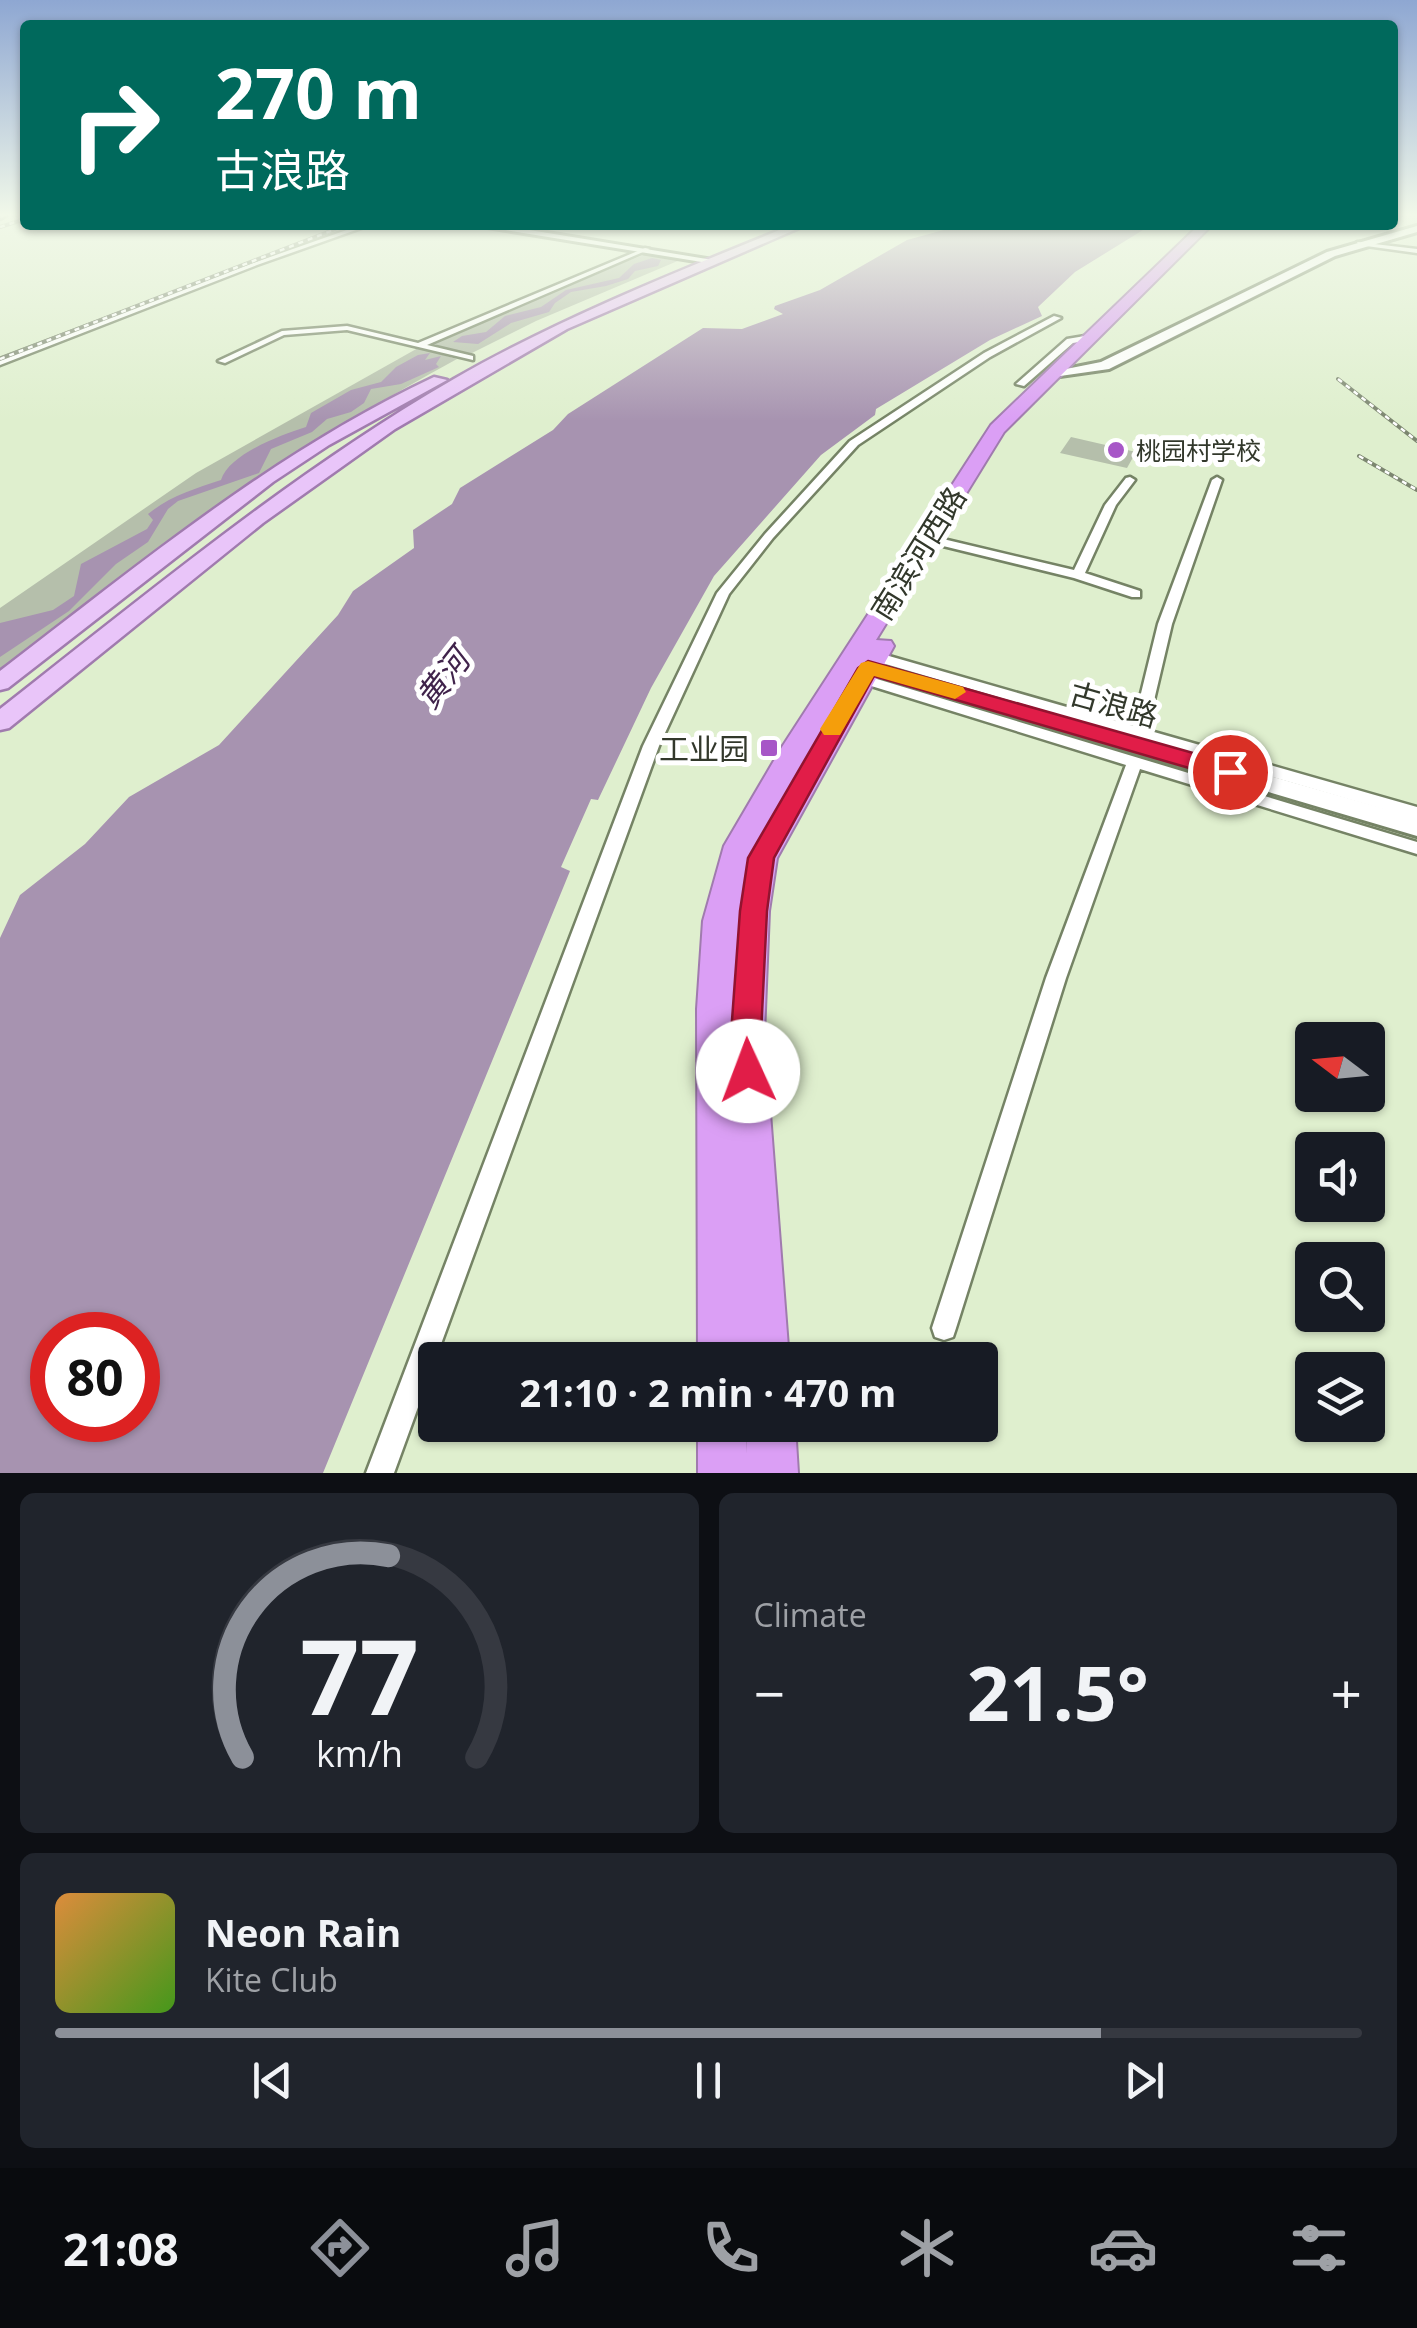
<!DOCTYPE html>
<meta charset="utf-8">
<style>
:root{--surface:#171b24;--page:#20242c;--text:#f1f3f6;--muted:#9ea1a6;--line:#363941;--accent:#8c9099}
body{margin:0;font-family:"Open Sans","Noto Sans SC",sans-serif;background:var(--page);color:var(--text);height:100vh;display:flex;flex-direction:column;font-size:38px;white-space:nowrap}
*{box-sizing:border-box;margin:0}
p{font-size:32px;color:var(--muted)}
.icon{flex:none;width:55px;height:55px;fill:none;stroke:currentColor;stroke-width:2;stroke-linecap:round;stroke-linejoin:round}
.map{position:relative;height:1473px;overflow:hidden}
.drawer{display:flex;flex-direction:column;gap:20px;padding:20px;background:#0d0f14;flex:1}
.drawer>*{flex:none}
.hud{position:absolute;left:20px;top:20px;width:1378px;height:210px;border-radius:10px;box-shadow:0 2px 8px #0004;background:#00695c;color:#fff;overflow:hidden}
.needle{width:65px;rotate:286deg}
.tools{position:absolute;left:1295px;top:1022px;display:grid;gap:20px}
.tools a{display:grid;place-items:center;width:90px;height:90px;border-radius:10px;background:var(--surface);box-shadow:0 2px 8px #0004;font-size:50px}
.speed{position:absolute;left:30px;top:1312px;display:flex;gap:20px;font-size:50px;font-weight:700;text-align:center}
.speed>*{display:grid;place-content:center;width:130px;height:130px;border-radius:50%;background:var(--surface);box-shadow:0 2px 8px #0004;line-height:1}
.speed .limit{border:15px solid #d22;background:#fff;color:#111}
.pin{position:absolute;display:grid;place-items:center;width:85px;height:85px;color:#fff;margin:-42px;border:5px solid #fff;border-radius:50%;box-shadow:0 2px 10px #0007}
.me{position:absolute;width:110px;margin:-55px;rotate:358deg;stroke-linejoin:round;filter:drop-shadow(0 0 8px #0008)}
.turn{display:flex;align-items:center;gap:35px;height:210px;padding:0 30px;font-size:45px}
.turn .icon{width:130px;height:130px;stroke-width:2.5}
.turn b{display:block;font-size:70px;line-height:85px}
.big{font-size:75px;font-weight:700;line-height:1.1}
.drawer .widget{flex:1;display:flex;flex-direction:column;justify-content:center;gap:15px;min-width:0;padding:0 35px;border-radius:15px;background:var(--page)}
.drawer .dial{align-items:center;gap:0}
.dial svg{height:260px;overflow:visible;fill:none;stroke:var(--line);stroke-width:7;stroke-linecap:round;text-anchor:middle}
.dial text{fill:var(--text);stroke:none}
.song{display:flex;align-items:center;gap:30px}
.cover{width:120px;height:120px;border-radius:15px;background:linear-gradient(135deg,hsl(30 70% 55%),hsl(100 70% 35%))}
.played{height:10px;border-radius:5px;background:linear-gradient(90deg,var(--accent) 80%,var(--line) 80%)}
.keys{display:flex;justify-content:space-around;direction:ltr}
.heat{display:flex;justify-content:space-between;align-items:center;font-size:55px;direction:ltr}
.drawer .tiles{flex:1;display:grid;gap:20px;grid-template-columns:1fr 1fr}
.widget:last-child{grid-column:span 2}
.trip{position:absolute;left:418px;top:1342px;width:580px;height:100px;border-radius:10px;background:var(--surface);box-shadow:0 2px 8px #0004;font-weight:700;line-height:100px;text-align:center}
.tabs{display:flex;height:160px;justify-content:space-around;align-items:center;background:#090b0e;color:var(--muted)}
.tabs .icon{width:70px;height:70px}
.tabs .current{color:var(--accent)}
.tabs b{font-size:45px;color:var(--text)}
.map>svg:first-child{display:block}
.green{fill:#b5bfab}
.water{fill:#a793b0;fill-rule:evenodd}
.lines{fill:none;stroke-linecap:round;stroke-linejoin:round}
.street-casing{stroke:#758365;stroke-width:5}
.secondary-casing{stroke:#758365;stroke-width:6}
.primary-casing{stroke:#a07bae;stroke-width:5}
.highway-casing{stroke:#a07bae;stroke-width:4}
.street{fill:#fff;fill-rule:evenodd}
.secondary{fill:#fff;fill-rule:evenodd}
.primary{fill:#e9c5f9;fill-rule:evenodd}
.highway{fill:#db9ff5;fill-rule:evenodd}
.rail-casing{stroke:#7c8670;stroke-width:4}
.rail{stroke:#fff;stroke-width:2.5;stroke-dasharray:5;stroke-linecap:butt}
.route{fill:#e11d48;stroke:#92132f;stroke-width:2.5}
.slow{fill:#f59e0b}
.poi-dot{fill:#a757c7;stroke:#fff;stroke-width:4}
.labels{text-anchor:middle;dominant-baseline:central;stroke-width:10;stroke-linejoin:round;paint-order:stroke}
.far-poi-label{font-size:25px;fill:#32382b;stroke:#fff;text-anchor:start}
.street-label{font-size:30px;fill:#32382b;stroke:#fff}
.poi-label{font-size:30px;fill:#32382b;stroke:#fff;text-anchor:end}
.water-label{font-size:32px;font-style:italic;fill:#40234b;stroke:#fff}
</style>
<div class="map">
<svg width="1417" height="1473" viewBox="0 0 1417 1473">
<rect width="100%" height="100%" fill="#dfefce"/>
<path class="green" d="M646 254 680 260 536 321 466 356 426 345 505 308Z
M418 348 457 359C293 447 148 560 0 672V608L196 473Z
M1071 437 1136 452 1127 468 1060 453Z"/>
<path class="water" d="M962 225H1151L1075 272 1038 307 1042 316 990 340 876 409 875 415 821 455 714 576 651 688 598 800 591 799 561 867 570 871 323 1473H0V938L20 895 85 844 129 797 219 745 338 615 353 591 414 548 413 530 452 504 460 488 553 430 568 414 703 328 742 329 783 314 774 309 775 306 820 290 907 240ZM138 1335V1420H52V1335Z
M652 258 661 260 658 266 635 271 628 279 606 286 571 292 555 303 549 312 511 323 478 344 453 342 462 336 486 332 505 316 541 307 566 290 619 278 634 264Z
M430 353 425 360 441 356 436 364 439 367 401 384 371 389 364 403 351 412 327 419 312 432 271 449 259 473 178 501 168 509 148 542 116 564 69 611 0 657V623L53 610 74 596 81 564 147 529 153 520 148 514C170 496 194 489 221 480 229 454 281 435 306 427L311 413 351 390 381 382 396 367 418 355Z"/>
<g class="lines">
<g class="street-casing">
<path id="street" d="M361 225H370L257 265 0 365V359L253 263Z
M1357 242 1417 249V253L1359 245Z
M645 248 650 249 427 345 473 356V360L347 330 284 335 225 363 218 361 282 331 347 326 418 343Z
M1054 316 1061 318 990 357 858 445 773 538 729 594 659 746 394 1473H366L643 746 717 593 765 534 850 441 984 353Z
M1091 335 1095 337 1094 339 1073 343 1024 386 1016 384 1067 339Z
M1130 477 1135 480 1116 505 1085 573 1140 591V597H1132L1074 578 939 545 937 543 943 539 1074 570 1105 505 1126 478Z
M1217 477 1222 480 1172 624 1147 730 1417 807V819L865 658 863 655 865 652H875L1133 726 1158 624 1212 480Z
M857 673 1417 842V854L1140 769 1066 978 956 1328 953 1337 944 1340 935 1337 932 1328 1046 978 1126 765 852 680 850 677 852 674Z"/>
</g>
<g class="secondary-casing">
<path id="secondary" d="M0 215H6L1 218Z
M475 225H499L719 261 714 264Z
M1417 226V232L1335 256 1109 369 1053 377 1046 373 1101 362 1327 252Z
M854 657 1417 818V836L847 667 844 663Z"/>
</g>
<g class="primary-casing">
<path id="primary" d="M792 225H806L567 329 395 429 263 523 9 728 0 730V709C147 594 292 473 454 379 562 317 677 272 792 225Z
M434 377 447 380 329 445 273 482 8 688 0 690V671C140 564 273 453 434 377Z"/>
</g>
<g class="highway-casing">
<path id="highway" d="M1199 225H1212L1004 432 876 640 891 641 894 646 777 858 769 911 764 1035 789 1360H698L697 1009 703 921 724 846 782 747 991 425Z
M698 1425H746L747 1454V1425H795L798 1473H698Z"/>
</g>
<use href="#street" class="street"/>
<use href="#secondary" class="secondary"/>
<use href="#primary" class="primary"/>
<use href="#highway" class="highway"/>
<g class="rail-casing">
<path id="rail" d="M0 227 25 219
M0 359 346 225
M1338 379 1417 441
M1359 456 1417 490"/>
</g>
<use href="#rail" class="rail"/>
</g>
<linearGradient id="sky" x2="0" y2="1"><stop stop-color="#8ea7d2"/><stop offset="0.51" stop-color="#f1f8e9"/><stop offset="1" stop-color="#f1f8e9" stop-opacity="0"/></linearGradient>
<rect width="1417" height="421" fill="url(#sky)"/>
<path class="route" d="M868 661 1239 766 1242 772 1230 780 874 676 774 858 767 911 761 1034 764 1071 760 1081 748 1085 737 1081 733 1071 731 1034 740 911 748 858 858 668Z"/>
<path class="slow" d="M868 661 963 687 966 692 955 699 874 676 840 735H824L820 729 861 663Z"/>
<g class="poi-dot">
<circle cx="1116" cy="450" r="10"/>
<rect x="759" y="738" width="20" height="20" rx="5"/>
</g>
<g class="labels">
<g class="far-poi-label">
<text x="1136" y="450">桃园村学校</text>
</g>
<g class="street-label">
<text transform="translate(918 553) rotate(-58)">南滨河西路</text>
<text transform="translate(1114 704) rotate(16)">古浪路</text>
</g>
<g class="poi-label">
<text x="749" y="748">工业园</text>
</g>
<g class="water-label">
<text transform="translate(442 678) rotate(-52)">黄河</text>
</g>
</g>
</svg>
<div class="tools">
<a><svg class="needle" viewBox="-14 -14 28 28"><path d="M0-13l5 13h-10z" fill="#e53935"/><path d="M0 13l5-13h-10z" fill="#9ea1a6"/></svg></a>
<a><svg class="icon" aria-label="sound" viewBox="0 0 24 24"><path d="M4 9h4l5-4v14l-5-4H4zM17 9q2 3 0 6"/></svg></a>
<a><svg class="icon" aria-label="search" viewBox="0 0 24 24"><circle cx="10" cy="10" r="6"/><path d="M15 15l6 6"/></svg></a>
<a><svg class="icon" aria-label="layers" viewBox="0 0 24 24"><path d="M12 4l9 5-9 5-9-5zM3 14l9 5 9-5"/></svg></a>
</div>
<div class="speed"><div class="limit">80</div></div>
<div class="pin" style="left:1230px;top:772px;background:#d93025"><svg class="icon" aria-label="arrive" viewBox="0 0 24 24"><path d="M6 21V4h12l-3 4 3 4H6"/></svg></div>
<svg class="me" style="left:748px;top:1071px" viewBox="-20 -20 40 40"><circle r="19" fill="#fff"/><path d="M0-13L10 11 0 6-10 11z" fill="#e11d48"/></svg>
<div class="trip">21:10 · 2 min · 470 m</div>
<div class="hud">
<div class="turn"><svg class="icon" aria-label="right" viewBox="0 0 24 24"><path d="M7 20v-9h11M14 6l5 5-5 5"/></svg><div><b>270 m</b>古浪路</div></div>
</div>
</div>
<section class="drawer">
<div class="tiles">
<div class="widget dial"><svg viewBox="0 0 100 80">
<path d="M14 69A42 42 0 1 1 86 69"/>
<path d="M14 69A42 42 0 0 1 59 7" stroke="#8c9099"/>
<text x="50" y="56" font-size="32" font-weight="700">77</text>
<text x="50" y="72" font-size="11">km/h</text>
</svg></div>
<div class="widget"><p>Climate</p>
<div class="heat"><a>−</a><b class="big">21.5°</b><a>+</a></div>
</div>
<div class="widget">
<div class="song"><i class="cover"></i><div><b>Neon Rain</b><p>Kite Club</p></div></div>
<div class="played"></div>
<div class="keys"><svg class="icon" aria-label="previous" viewBox="0 0 24 24"><path d="M18 5L8 12l10 7zM5 5v14"/></svg><svg class="icon" aria-label="pause" viewBox="0 0 24 24"><path d="M8 5v14M16 5v14"/></svg><svg class="icon" aria-label="next" viewBox="0 0 24 24"><path d="M6 5l10 7-10 7zM19 5v14"/></svg></div>
</div>
</div>
</section>
<nav class="tabs">
<b>21:08</b>
<svg class="icon current" aria-label="directions" viewBox="0 0 24 24"><path d="M12 3l9 9-9 9-9-9zM9 14v-3h6M13 9l2 2-2 2"/></svg>
<svg class="icon" aria-label="music" viewBox="0 0 24 24"><path d="M9 18V5l10-2v13"/><circle cx="6" cy="18" r="3"/><circle cx="16" cy="16" r="3"/></svg>
<svg class="icon" aria-label="phone" viewBox="0 0 24 24"><path d="M5 4h4l2 5-3 2q2 4 5 5l2-3 5 2v4C11 20 4 13 5 4z"/></svg>
<svg class="icon" aria-label="climate" viewBox="0 0 24 24"><path d="M12 3v18M4 7l16 10M4 17L20 7"/></svg>
<svg class="icon" aria-label="car" viewBox="0 0 24 24"><path d="M5 17H2v-5l4-1 3-4h7l3 4 3 1v5h-3M9 17h6M6 11h13"/><circle cx="7" cy="17" r="2"/><circle cx="17" cy="17" r="2"/></svg>
<svg class="icon" aria-label="filters" viewBox="0 0 24 24"><path d="M4 7h16M4 17h16"/><circle cx="9" cy="7" r="2"/><circle cx="15" cy="17" r="2"/></svg>
</nav>
